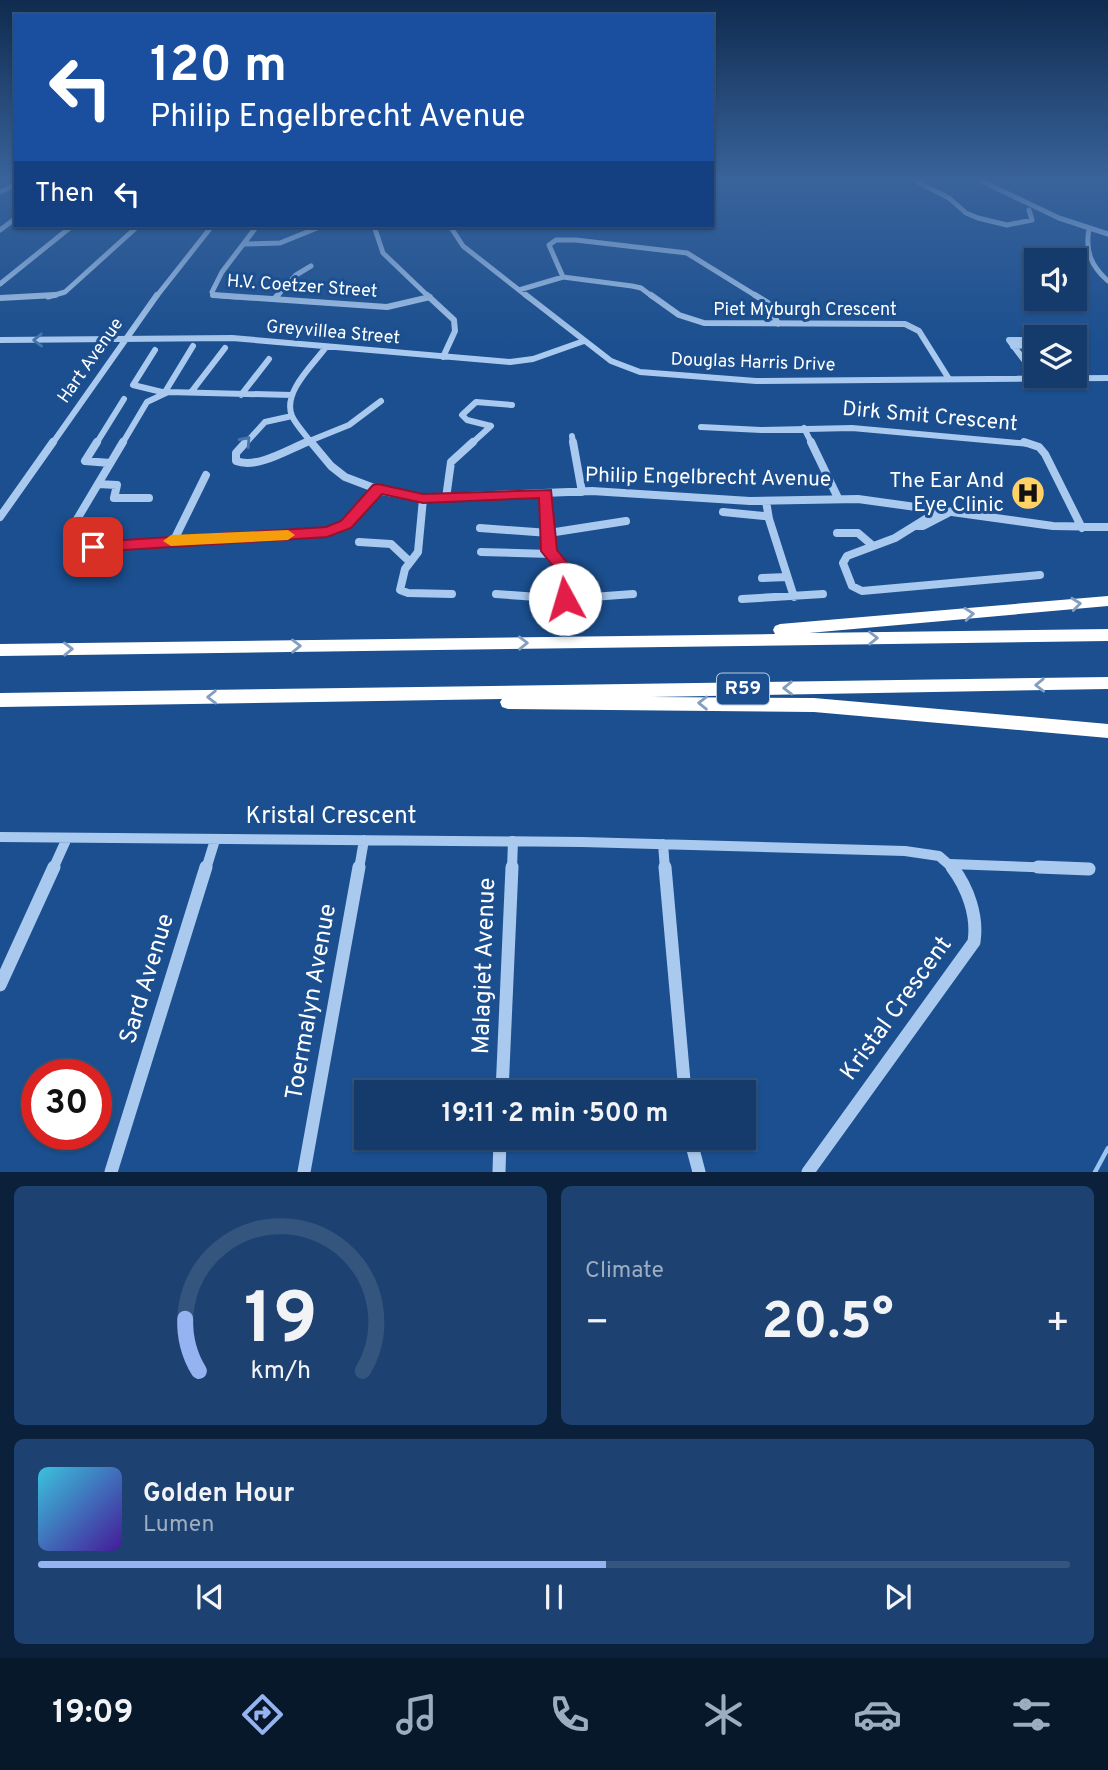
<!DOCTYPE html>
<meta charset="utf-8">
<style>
:root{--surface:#143b6b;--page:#1d4271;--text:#f1f3f6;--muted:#9dadc1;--line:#33557e;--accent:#95b2f1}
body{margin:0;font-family:Overpass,sans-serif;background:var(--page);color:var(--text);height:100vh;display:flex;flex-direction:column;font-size:26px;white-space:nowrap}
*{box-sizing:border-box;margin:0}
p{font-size:23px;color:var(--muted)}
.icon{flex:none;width:38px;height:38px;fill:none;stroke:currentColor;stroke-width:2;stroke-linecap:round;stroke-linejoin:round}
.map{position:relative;height:1172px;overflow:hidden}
.panel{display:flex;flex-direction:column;gap:14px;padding:14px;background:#0b203b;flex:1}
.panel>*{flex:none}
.guide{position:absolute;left:14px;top:14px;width:700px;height:214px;border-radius:0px;box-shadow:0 2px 5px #0004,0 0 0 2px var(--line);background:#1a4fa0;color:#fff;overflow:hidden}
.tools{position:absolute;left:1024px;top:248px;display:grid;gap:14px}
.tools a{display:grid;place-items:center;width:63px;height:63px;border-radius:0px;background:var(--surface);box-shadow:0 2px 5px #0004,0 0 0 2px var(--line);font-size:35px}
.speed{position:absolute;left:21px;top:1059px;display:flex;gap:14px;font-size:35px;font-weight:700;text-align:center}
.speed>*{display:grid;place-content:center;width:91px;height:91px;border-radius:50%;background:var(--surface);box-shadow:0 2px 5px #0004,0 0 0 2px var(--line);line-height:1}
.speed .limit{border:10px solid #d22;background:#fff;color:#111}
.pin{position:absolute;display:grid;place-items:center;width:60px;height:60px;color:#fff;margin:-30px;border-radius:14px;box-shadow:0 4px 10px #0006}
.me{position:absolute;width:77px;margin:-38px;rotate:354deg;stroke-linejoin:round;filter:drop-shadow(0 0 5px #0008)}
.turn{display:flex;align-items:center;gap:24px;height:147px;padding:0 21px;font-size:32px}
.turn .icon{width:91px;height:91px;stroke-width:2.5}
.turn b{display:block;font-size:49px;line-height:60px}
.then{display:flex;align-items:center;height:66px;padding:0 21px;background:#0003;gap:14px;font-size:26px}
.big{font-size:52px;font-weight:700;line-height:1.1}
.panel .tile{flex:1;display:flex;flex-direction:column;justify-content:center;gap:10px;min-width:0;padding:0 24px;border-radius:10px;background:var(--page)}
.panel .dial{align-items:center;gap:0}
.dial svg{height:182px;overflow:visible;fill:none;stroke:var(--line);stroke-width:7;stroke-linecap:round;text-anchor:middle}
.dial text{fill:var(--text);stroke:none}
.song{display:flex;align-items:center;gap:21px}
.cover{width:84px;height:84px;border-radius:10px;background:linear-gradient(135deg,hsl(190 70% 55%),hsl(260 70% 35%))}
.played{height:7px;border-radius:4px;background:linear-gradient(90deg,var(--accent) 55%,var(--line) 55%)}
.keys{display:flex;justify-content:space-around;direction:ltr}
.heat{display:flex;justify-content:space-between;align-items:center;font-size:38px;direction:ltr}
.panel .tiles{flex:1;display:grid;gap:14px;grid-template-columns:1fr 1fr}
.tile:last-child{grid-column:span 2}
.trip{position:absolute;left:354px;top:1080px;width:402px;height:70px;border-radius:0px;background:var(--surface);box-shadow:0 2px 5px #0004,0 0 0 2px var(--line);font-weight:700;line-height:70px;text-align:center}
.dock{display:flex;height:112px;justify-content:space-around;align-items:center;background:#08182b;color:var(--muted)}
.dock .icon{width:49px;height:49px}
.dock .active{color:var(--accent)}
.dock b{font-size:32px;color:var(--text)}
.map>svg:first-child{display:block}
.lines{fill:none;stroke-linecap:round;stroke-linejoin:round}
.stream{stroke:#9cc4f0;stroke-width:4.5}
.minor-far4{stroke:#a9c9ee;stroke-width:5}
.minor-far3{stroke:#a9c9ee;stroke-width:6}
.minor-far2{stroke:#a9c9ee;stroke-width:8}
.minor-far1{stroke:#a9c9ee;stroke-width:10}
.minor{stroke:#a9c9ee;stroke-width:13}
.highway{fill:#fff;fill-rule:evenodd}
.oneway{stroke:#4674ac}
.oneway2{stroke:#829ec1}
.route{fill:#e11d48;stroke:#92132f;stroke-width:2}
.slow{fill:#f59e0b}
.labels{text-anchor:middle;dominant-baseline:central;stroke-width:6;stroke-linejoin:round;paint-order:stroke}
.far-street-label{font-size:18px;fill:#fff;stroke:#1b4f8f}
.shield{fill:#1b4f8f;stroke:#bbcadd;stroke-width:2}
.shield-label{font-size:19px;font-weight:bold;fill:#fff}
.street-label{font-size:21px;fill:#fff;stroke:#1b4f8f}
.poi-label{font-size:21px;fill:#fff;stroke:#1b4f8f;text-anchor:end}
.near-street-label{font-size:24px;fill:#fff;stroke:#1b4f8f}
</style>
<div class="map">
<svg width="1108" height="1172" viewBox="0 0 1108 1172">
<rect width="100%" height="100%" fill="#1b4f8f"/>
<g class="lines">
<path class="stream" d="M1095 1172 1108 1148"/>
<path class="minor-far4" d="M914 180 949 198 966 213 978 218 1007 225 1032 220 1029 210
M979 180 1059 218 1108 234
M0 192 16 184
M374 226 383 253 429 297
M450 226 463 246 528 297
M1089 229C1085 251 1091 266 1108 281
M0 230 16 218
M244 244 280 243 322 226
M563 277 549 245 556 240H576L687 253 758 297
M0 284 72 226
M519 290 563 277 632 286 641 288 653 297
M48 297 65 292 138 226
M156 297 212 226
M237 297 213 295 212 292 222 272 257 226
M276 297 296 275 311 266"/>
<path class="minor-far3" d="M213 295 387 307 430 297
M427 295 454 320 455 331 443 357
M526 295 611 361 640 372 756 381 1108 378
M651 295 679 315 704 323 905 324 919 331 949 379
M755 295 768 303 778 324
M276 297 278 295
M0 298 55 295
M0 340 232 338 510 362 533 359 584 341
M1036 340H1009L1036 376
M1013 346 1036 345
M155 350 133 385 162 392
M192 391 225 348
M165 392 193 346
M241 395 269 359
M491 426 467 420 462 415 476 402 512 405
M701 427 761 430 852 428 1030 444
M804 428 812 444
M572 436 573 444
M52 444 157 295
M96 444 124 399
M122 444 147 402 168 392 292 395
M245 444 265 422 292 416
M302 444 349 425 381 401
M312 444C306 435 296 425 292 416 282 392 314 364 326 347
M471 444 491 426"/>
<path class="minor-far2" d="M97 442 85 461 110 463
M123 442 70 531V539L85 547 327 532 346 525 378 489
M246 442 236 453V461C257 469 287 450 307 442
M311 442 331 466 345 477 382 491 421 498 592 491 750 501 858 499 1053 526 1108 527
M573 442 582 492
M811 442 838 498
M1024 442 1039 447 1045 454 1082 528
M98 484 117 485 114 498H149
M546 493 549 551 565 570V599L633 594
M446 498 451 462 473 442
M423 499 418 552 405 569 400 590 408 593 452 594
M766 501 769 519 794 597
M940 510 895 538 847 556 843 563 852 586 862 591 1040 575
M723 512 764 516
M0 517 53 442
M916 526H923L952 511
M480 528 549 533 626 521
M837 533H858L872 545
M174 540 206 475
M359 542 391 544 410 562
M481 552 551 554
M762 578 787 577
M496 594 565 599
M742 599 823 594"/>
<path class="minor-far1" d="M0 837 582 842 905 851 939 856 954 869
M663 844 665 869
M950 864 1087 869
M53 869 67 838
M206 869 215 840
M359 869 364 840
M512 869 513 841"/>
<path class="minor" d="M665 867 685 1092
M1038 867 1089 869
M0 985 54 867
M502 1092 512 867
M690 1138 699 1172
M111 1172 206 867
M304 1172 359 867
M499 1172 500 1138
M808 1172 974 942C978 916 968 888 952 867"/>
<path class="highway" d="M1108 596V606L809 633 1108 629V641L0 656V644L775 634 773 630 775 626 780 624Z
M1108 677V689L651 697 814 698 1108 724V738L814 712 508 709 502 707 500 702 502 699 0 707V693Z"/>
</g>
<defs><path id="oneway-chevron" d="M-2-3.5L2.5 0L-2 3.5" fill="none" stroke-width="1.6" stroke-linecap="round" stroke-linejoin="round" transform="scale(1.75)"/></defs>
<g class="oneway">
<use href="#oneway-chevron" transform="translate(38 340) rotate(179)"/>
<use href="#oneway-chevron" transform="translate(246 441) rotate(-48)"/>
</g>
<g class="oneway2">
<use href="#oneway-chevron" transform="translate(1076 604) rotate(-6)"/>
<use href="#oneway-chevron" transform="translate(969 614) rotate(-5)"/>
<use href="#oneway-chevron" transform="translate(873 638) rotate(-1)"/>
<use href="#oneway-chevron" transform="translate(523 643) rotate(-1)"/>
<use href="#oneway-chevron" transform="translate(296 646) rotate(-1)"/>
<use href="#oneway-chevron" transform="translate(68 649) rotate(-1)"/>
<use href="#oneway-chevron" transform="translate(1040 685) rotate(179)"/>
<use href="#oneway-chevron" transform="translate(788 688) rotate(179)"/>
<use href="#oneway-chevron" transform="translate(212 697) rotate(179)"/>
<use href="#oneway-chevron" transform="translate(703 703) rotate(-179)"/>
</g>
<linearGradient id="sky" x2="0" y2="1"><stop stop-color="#0f2b4f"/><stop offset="0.52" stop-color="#39639b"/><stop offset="1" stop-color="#39639b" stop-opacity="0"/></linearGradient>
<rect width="1108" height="344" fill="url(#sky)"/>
<path class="route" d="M378 484 423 494 551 490 557 550 573 570V599L571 604H559L557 571 541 551 539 498 423 503 382 494 351 528 327 537 93 552 86 547 93 542 326 527 341 521 373 485Z"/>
<path class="slow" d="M288 530 295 535 288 540 171 546 163 541 171 535Z"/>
<defs>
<g id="hospital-disc" transform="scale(1.75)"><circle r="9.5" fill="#ffd166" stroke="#1b4f8f"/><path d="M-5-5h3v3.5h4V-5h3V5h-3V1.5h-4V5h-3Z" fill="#111"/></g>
</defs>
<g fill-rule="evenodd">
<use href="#hospital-disc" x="1028" y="493"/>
</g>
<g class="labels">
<g class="far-street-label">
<text transform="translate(302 287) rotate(4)">H.V. Coetzer Street</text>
<text x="805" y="310">Piet Myburgh Crescent</text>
<text transform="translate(333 333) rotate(5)">Greyvillea Street</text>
<text transform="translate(91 361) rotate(-55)">Hart Avenue</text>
<text transform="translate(753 363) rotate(2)">Douglas Harris Drive</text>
</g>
<rect class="shield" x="717" y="673.5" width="52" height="31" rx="5"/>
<g class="shield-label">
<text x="743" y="689">R59</text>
</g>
<g class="street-label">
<text transform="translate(930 417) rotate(5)">Dirk Smit Crescent</text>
<text transform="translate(708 478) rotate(1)">Philip Engelbrecht Avenue</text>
</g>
<g class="poi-label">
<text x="1004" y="481">The Ear And<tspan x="1004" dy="24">Eye Clinic</tspan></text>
</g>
<g class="near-street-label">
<text x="331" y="817">Kristal Crescent</text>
<text transform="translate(485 966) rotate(-88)">Malagiet Avenue</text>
<text transform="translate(148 979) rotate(-73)">Sard Avenue</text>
<text transform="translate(312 1002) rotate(-80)">Toermalyn Avenue</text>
<text transform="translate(897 1009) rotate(-54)">Kristal Crescent</text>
</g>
</g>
</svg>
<div class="tools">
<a><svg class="icon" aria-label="sound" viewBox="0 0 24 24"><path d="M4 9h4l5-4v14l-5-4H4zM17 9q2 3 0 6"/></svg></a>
<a><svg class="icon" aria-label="layers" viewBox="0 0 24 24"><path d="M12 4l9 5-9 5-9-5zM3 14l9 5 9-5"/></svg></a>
</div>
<div class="speed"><div class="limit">30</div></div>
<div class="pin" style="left:93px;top:547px;background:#d93025"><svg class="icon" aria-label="arrive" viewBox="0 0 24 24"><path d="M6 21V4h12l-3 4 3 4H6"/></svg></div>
<svg class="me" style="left:565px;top:599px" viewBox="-20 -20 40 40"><circle r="19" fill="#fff"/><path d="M0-13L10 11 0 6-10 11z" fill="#e11d48"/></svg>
<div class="trip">19:11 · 2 min · 500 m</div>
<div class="guide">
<div class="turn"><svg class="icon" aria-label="left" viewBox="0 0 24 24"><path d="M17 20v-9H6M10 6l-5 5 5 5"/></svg><div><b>120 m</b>Philip Engelbrecht Avenue</div></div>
<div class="then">Then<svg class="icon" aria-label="left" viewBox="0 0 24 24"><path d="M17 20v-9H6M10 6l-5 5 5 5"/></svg></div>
</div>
</div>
<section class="panel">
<div class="tiles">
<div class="tile dial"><svg viewBox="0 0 100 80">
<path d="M14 69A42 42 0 1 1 86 69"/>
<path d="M14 69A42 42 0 0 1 8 46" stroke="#95b2f1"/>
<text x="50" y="56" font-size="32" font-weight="700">19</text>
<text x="50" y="72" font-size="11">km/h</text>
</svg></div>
<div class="tile"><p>Climate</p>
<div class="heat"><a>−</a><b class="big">20.5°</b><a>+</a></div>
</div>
<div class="tile">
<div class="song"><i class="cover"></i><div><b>Golden Hour</b><p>Lumen</p></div></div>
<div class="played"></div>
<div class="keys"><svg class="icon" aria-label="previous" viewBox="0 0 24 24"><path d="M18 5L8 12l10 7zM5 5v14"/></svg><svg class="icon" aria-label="pause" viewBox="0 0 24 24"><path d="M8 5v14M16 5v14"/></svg><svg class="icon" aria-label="next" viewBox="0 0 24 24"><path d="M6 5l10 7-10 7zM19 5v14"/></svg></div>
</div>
</div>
</section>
<nav class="dock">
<b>19:09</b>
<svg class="icon active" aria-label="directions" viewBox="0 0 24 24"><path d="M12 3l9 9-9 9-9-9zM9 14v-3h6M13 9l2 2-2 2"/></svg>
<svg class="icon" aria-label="music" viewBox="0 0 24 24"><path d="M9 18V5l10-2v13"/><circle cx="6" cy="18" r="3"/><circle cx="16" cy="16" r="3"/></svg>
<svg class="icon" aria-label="phone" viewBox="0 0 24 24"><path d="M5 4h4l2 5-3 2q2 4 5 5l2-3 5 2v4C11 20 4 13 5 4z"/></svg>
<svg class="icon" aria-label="climate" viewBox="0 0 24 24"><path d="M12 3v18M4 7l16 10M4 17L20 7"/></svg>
<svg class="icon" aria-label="car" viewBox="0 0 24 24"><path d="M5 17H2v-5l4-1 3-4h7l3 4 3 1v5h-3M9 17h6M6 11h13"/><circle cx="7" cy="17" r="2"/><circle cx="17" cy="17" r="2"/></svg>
<svg class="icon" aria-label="filters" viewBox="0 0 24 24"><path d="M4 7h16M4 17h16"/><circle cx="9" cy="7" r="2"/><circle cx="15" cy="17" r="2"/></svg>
</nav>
